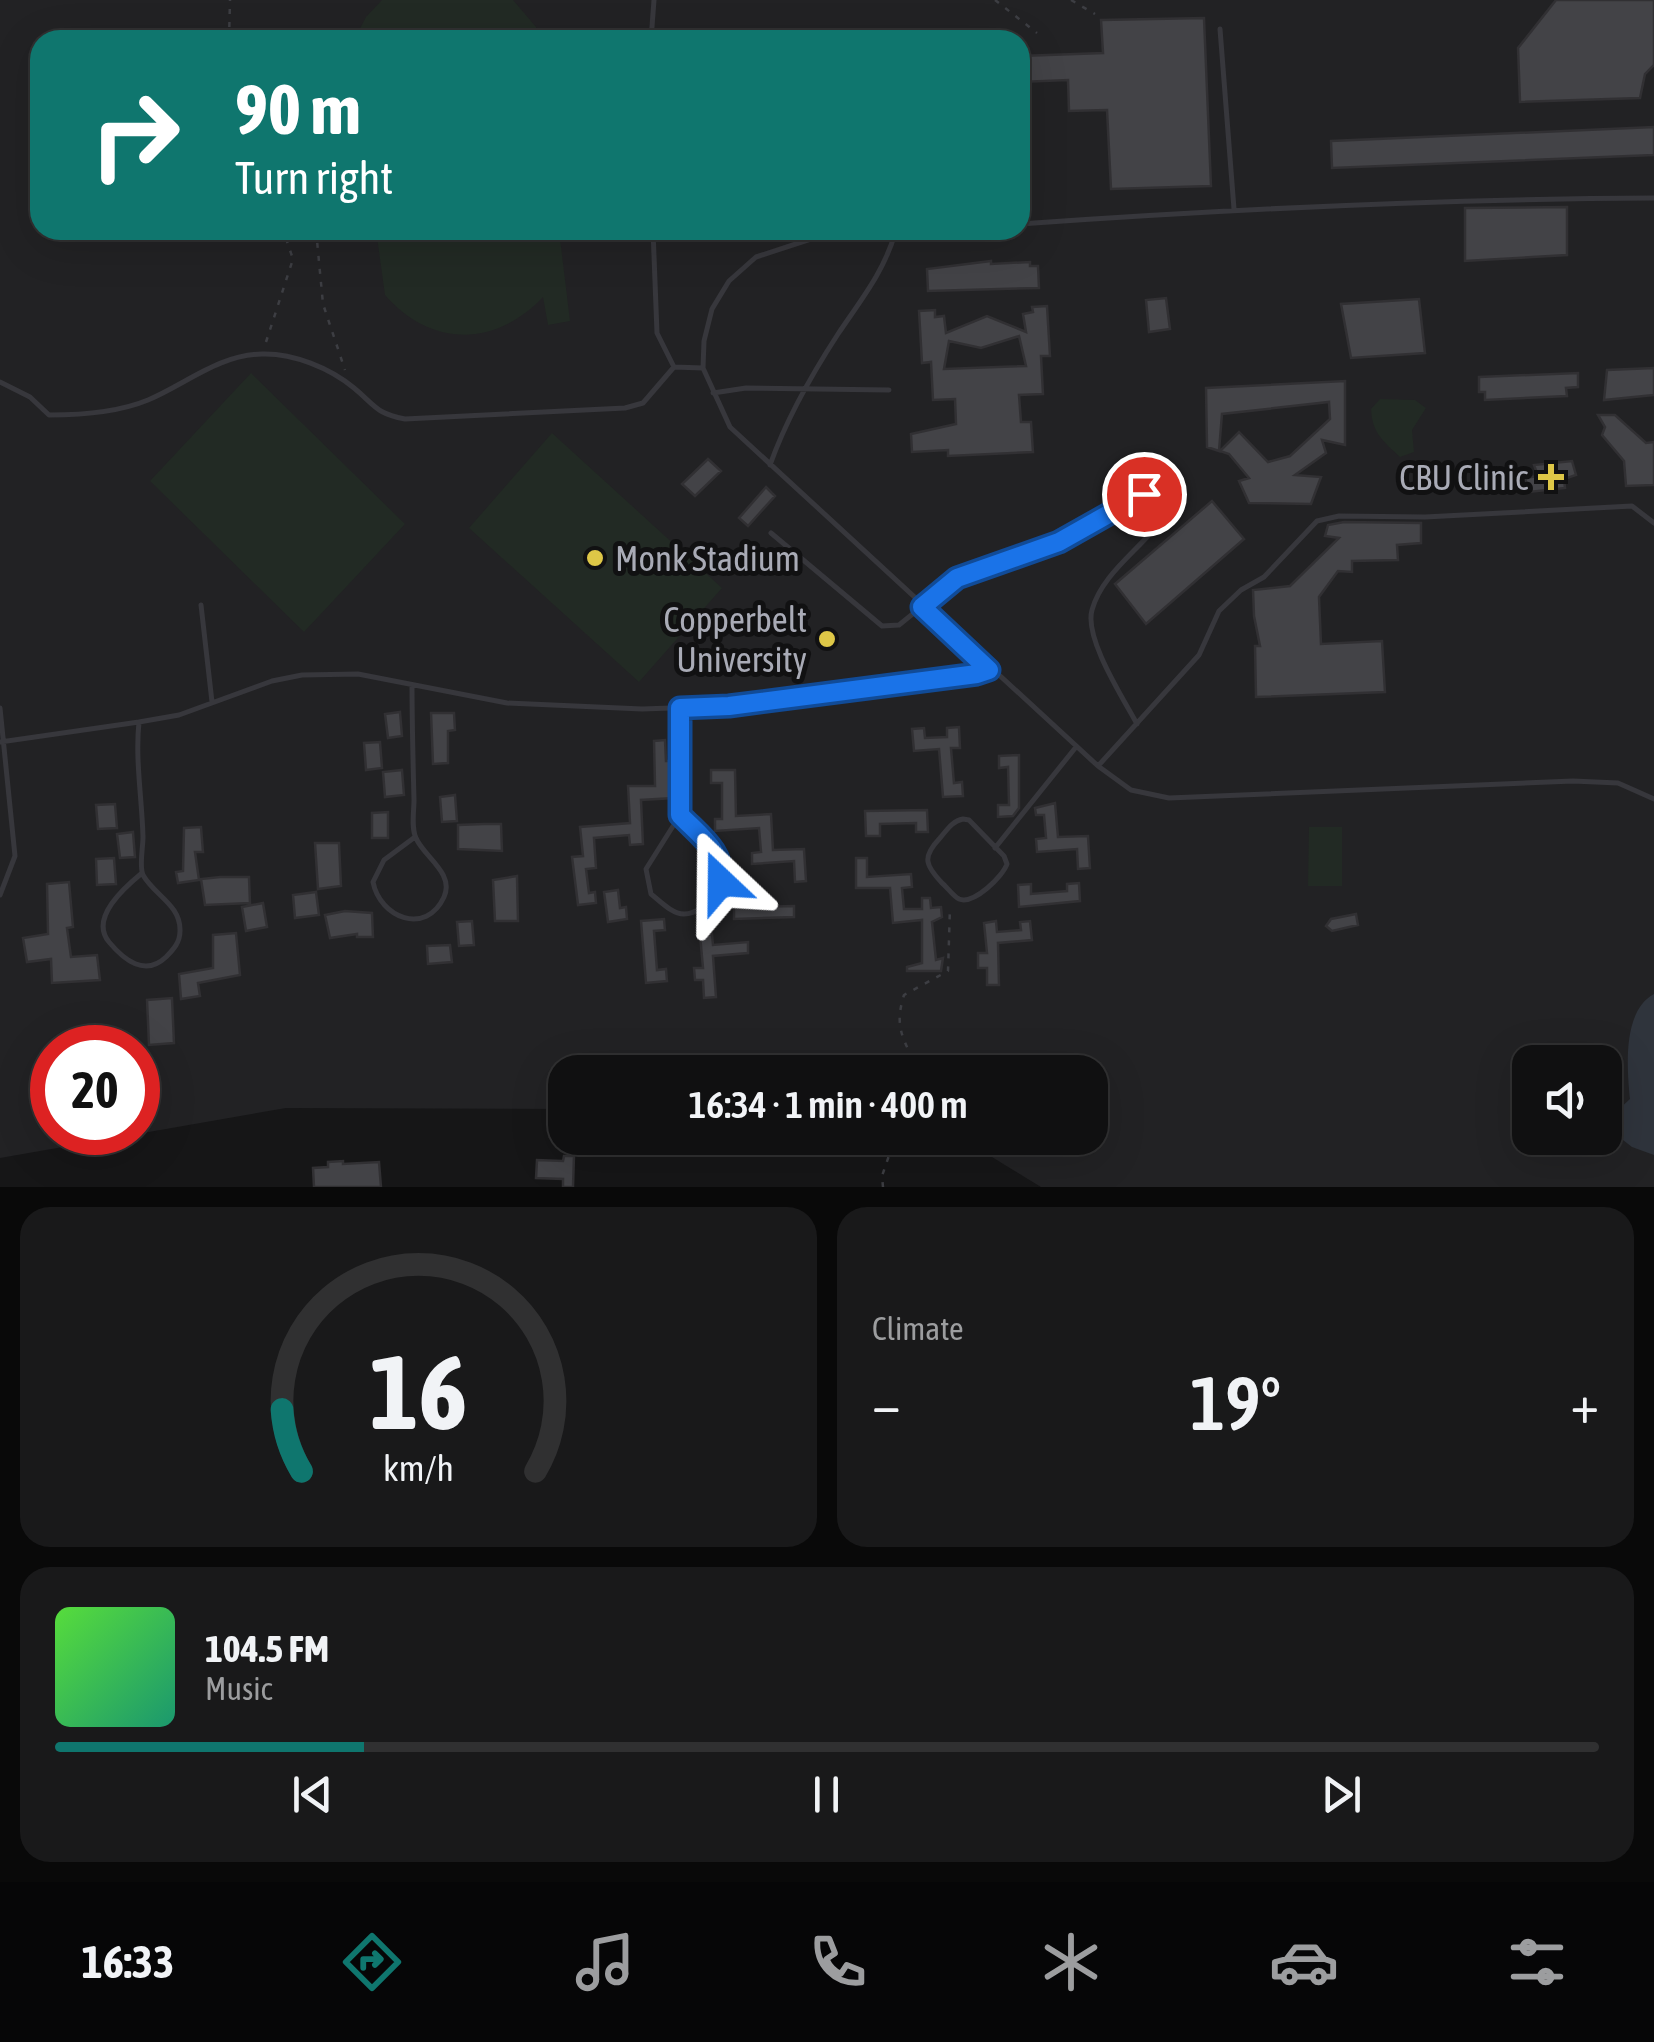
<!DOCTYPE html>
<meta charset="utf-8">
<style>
:root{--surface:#101011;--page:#19191a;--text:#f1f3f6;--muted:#9c9d9f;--line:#303031;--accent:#0f766e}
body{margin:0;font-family:"Asap Condensed",sans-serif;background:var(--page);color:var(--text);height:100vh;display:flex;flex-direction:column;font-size:38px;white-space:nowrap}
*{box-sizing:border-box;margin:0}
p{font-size:32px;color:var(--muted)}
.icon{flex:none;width:55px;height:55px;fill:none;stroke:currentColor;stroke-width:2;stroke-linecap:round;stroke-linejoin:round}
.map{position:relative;height:1187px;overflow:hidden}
.drawer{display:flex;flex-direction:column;gap:20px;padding:20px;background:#090909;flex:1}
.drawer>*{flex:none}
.guide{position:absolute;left:30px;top:30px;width:1000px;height:210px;border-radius:30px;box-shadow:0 10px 40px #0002,0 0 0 2px var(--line);background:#0f766e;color:#fff;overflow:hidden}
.tools{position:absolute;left:1512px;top:1045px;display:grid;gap:20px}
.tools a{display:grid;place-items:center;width:110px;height:110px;border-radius:20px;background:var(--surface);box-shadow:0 10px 40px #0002,0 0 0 2px var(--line);font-size:50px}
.speed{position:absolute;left:30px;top:1025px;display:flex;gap:20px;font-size:50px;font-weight:700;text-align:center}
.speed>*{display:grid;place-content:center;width:130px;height:130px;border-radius:50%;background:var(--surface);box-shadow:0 10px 40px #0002,0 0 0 2px var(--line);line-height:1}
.speed .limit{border:15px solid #d22;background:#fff;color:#111}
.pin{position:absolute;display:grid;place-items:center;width:85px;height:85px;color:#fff;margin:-42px;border:5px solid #fff;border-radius:50%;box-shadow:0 2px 10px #0007}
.me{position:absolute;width:110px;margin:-55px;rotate:337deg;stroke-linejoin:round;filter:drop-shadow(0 0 8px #0008)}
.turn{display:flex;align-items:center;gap:35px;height:210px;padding:0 40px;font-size:45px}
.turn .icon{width:130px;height:130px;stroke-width:2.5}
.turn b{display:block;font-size:70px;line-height:85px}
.big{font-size:75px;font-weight:600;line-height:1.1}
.drawer .tile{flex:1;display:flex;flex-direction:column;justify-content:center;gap:15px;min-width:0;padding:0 35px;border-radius:30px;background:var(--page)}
.drawer .dial{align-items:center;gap:0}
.dial svg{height:260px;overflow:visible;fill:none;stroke:var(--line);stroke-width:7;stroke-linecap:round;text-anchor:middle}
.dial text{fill:var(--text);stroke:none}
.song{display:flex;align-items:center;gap:30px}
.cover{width:120px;height:120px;border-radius:15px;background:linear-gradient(135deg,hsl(110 70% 55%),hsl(160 70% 35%))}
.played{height:10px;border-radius:5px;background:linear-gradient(90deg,var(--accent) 20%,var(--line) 20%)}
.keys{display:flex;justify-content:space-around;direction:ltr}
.heat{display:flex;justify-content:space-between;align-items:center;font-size:55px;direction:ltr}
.drawer .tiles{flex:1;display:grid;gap:20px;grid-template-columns:1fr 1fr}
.tile:last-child{grid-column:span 2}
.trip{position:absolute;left:548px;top:1055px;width:560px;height:100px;border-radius:30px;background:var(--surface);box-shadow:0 10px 40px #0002,0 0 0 2px var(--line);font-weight:600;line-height:100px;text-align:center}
.dock{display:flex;height:160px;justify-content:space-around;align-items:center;background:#060607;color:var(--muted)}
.dock .icon{width:70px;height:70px}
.dock .current{color:var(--accent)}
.dock b{font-size:45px;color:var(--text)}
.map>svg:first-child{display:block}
.built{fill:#222224;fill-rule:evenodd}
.green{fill:#222a24}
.water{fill:#2f343c}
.building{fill:#434347;stroke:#313033;stroke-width:2.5;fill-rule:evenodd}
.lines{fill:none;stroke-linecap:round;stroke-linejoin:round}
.path{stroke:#3d3e43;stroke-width:2.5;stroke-dasharray:5 8;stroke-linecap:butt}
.service{stroke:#37373c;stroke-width:5}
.route-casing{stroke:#114b97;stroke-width:25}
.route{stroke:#1a73e8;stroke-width:18}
.poi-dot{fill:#dec747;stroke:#111112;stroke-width:4}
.labels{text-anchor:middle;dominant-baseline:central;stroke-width:10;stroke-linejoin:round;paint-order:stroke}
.poi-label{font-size:35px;fill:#a9abb6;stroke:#111112;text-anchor:end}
</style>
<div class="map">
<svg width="1654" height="1187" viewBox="0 0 1654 1187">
<rect width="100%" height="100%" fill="#161617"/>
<path class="built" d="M0 0H1654V1187H1041L961 1138H1090V1072H565V1109L286 1108 0 1158ZM40 40H1020V230H40ZM52 1048H138V1132H52ZM1530 1062H1605V1138H1530Z"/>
<path class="green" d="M382 0H513L536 27 537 40H354L366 17Z
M376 230H559L570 321 548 325 543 297C496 347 431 348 385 295Z
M251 373 405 524 304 632 150 481Z
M1380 399 1415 400 1426 408 1412 430 1414 452 1400 457C1383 441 1372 433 1371 409Z
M552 433 722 588 639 682 469 528Z
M1309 827H1342V886H1308Z"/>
<path class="water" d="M1654 994V1155L1632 1147 1618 1136 1603 1140 1597 1138H1605V1131L1612 1128 1615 1113 1630 1099C1627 1069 1622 1011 1654 994Z"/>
<path class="building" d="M1556 0H1654V65L1645 74 1640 98 1520 102 1518 48Z
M1204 18 1211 186 1111 189 1107 110 1069 111 1068 80 1020 82V56L1103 53 1101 20Z
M1654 127V155L1332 168 1331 141Z
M1567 207V255L1465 261V208Z
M991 261V264L1030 262V266H1038L1039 288 928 291 927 269Z
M1166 298 1170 329 1149 332 1146 300Z
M1419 299 1425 353 1351 358 1341 304Z
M1047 306 1050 356H1041L1043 394 1019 395 1021 422H1031L1033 452 948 456V450L912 452 911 434 956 424 955 399 933 400 931 362 922 363 919 311 935 310V317L944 316 946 333 987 316 1026 332 1023 314 1033 312 1032 307ZM1019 336 1026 366 944 369 949 341 981 348Z
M1654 368V395L1604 400 1607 370Z
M1578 373V387L1566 388 1567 396 1485 400V392H1479V377Z
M1345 381V445L1322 440 1326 453 1295 475 1321 477 1311 504 1249 503 1239 481 1249 478 1229 454 1220 451 1239 432 1268 462 1290 456 1330 419 1329 402 1222 414 1219 451 1207 447 1206 388Z
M1598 415H1615L1646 443 1654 442V485L1626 486 1624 461 1602 435 1605 427Z
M708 459 721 471 695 496 682 484Z
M1572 461 1576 475 1564 479 1565 488 1529 492 1525 478 1538 476 1534 465Z
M766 487 775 496 748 526 739 518Z
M1212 501 1244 539 1146 624 1115 584Z
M1344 522 1421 523V543L1397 545 1398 560 1352 561V572L1338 571 1319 597 1321 644 1382 641 1385 692 1256 697 1255 646H1260L1254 616 1253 590 1290 586 1339 538 1325 536 1328 525Z
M400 712 402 736 388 738 385 714Z
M431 713H454L455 730 448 731V763L433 764Z
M959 727 960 748H951L954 783 962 782 963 796 943 797 939 749 914 751 912 729 924 728 925 738 947 737V728Z
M665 740 666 761H674V798L641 800 643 844 630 845 629 835 594 838 596 868 586 869 589 893 595 892 596 903 578 905 572 857 583 856 580 827 630 823 628 786H655L654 741Z
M380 742 382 768 366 770 364 743Z
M1019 755V808L1013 816 998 817V805H1009L1008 767 999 768V756Z
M402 770 404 795 385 797 383 772Z
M711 770H735L736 816 771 814 773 850 804 849 806 881 795 882 794 861 752 864V853L761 852 759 828 715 831V819H722V783H711Z
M455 795 457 821 442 822 440 797Z
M1055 803 1058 837 1088 836 1090 868 1078 869 1077 849 1037 852 1036 839 1046 838 1044 815H1036L1035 808Z
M115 804 117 828 98 829 96 805Z
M927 810 928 832H916V823L880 824V836H866L865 811Z
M388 812V838H372V813Z
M484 824H501L502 851 458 849V825Z
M201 827 203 852H195L199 880 178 883 176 872 183 871 184 828Z
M133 832 135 857 120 858 117 834Z
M315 843H339L341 886 318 889Z
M114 858 116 884 97 885 96 859Z
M856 858H867V877L911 874 912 887 902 888 904 909H922V898H930L931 908 941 907 942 917 932 922 936 960 943 958 941 971H907V967L922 963V920L893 923 890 888H856Z
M517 876 518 921H495L493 880Z
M220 877H249L250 903 205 905 201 879Z
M69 882 73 927 67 928 71 957 97 955 100 980 52 983 51 959 27 962 23 938 48 934 47 884Z
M1079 883 1080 901 1019 907 1018 885 1031 884V894L1067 891V884Z
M618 890 620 908 626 907 627 919 608 922 604 892Z
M316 892 319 915 295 918 293 895Z
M734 898H746V907L794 906V917L734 919Z
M263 903 267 927 246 931 242 907Z
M345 911 372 913 373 937H357V934L330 938 325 915Z
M1356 914 1358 925 1332 931 1326 926 1331 919Z
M664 919 665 930 654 931 657 970 666 969 667 981 646 983 641 921Z
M472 921 474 945 459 946 457 922Z
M996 921 997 932 1021 930 1020 922 1030 921 1032 940 998 943 999 985H987V968H978V953H987L984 923Z
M236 933 240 975 198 983 200 996 181 999 179 974 213 968V935Z
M712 934 713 945 748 942V953L713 956 716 997 704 998 703 980H695L694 968H703L700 935Z
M450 945 452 962 428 964 427 946Z
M172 998 174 1043 149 1045 147 1000Z
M564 1156H574L573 1187H563V1179L536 1178 537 1160 563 1161Z
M343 1161V1164L379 1162 381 1187H314L313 1168 328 1167V1162Z"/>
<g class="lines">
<path class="path" d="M995 0 1037 33
M1071 0 1095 14
M229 40 230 0
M316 230 323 304 345 370
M266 342 293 259 283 230
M916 1072C908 1040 892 1033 904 995L948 971 950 907
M883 1187 882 1176 895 1138"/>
<path class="service" d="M1220 29 1234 209
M651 40 654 0
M1020 224C1231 209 1442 199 1654 198
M653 230 657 333 674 367 703 368
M935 230 817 237 756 257 729 281 712 309 704 341 703 368 730 427 1098 766 1131 790 1169 798 1573 781 1618 783 1654 799
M0 382 30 397 49 415C80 415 119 412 148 400 186 384 218 355 262 354 293 353 330 368 354 388 376 406 375 413 405 419L625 408 643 403 674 367
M713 393 746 388 889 390
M770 465C786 420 812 374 838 334 860 301 884 272 895 233
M771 533 882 626 899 625 957 578 1059 542 1144 494
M201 605 212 702
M412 685C412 723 413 761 414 800 414 811 411 828 416 838 423 856 455 873 444 897 426 936 380 918 373 882L384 860 415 837
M0 708 15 856 0 895
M680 709V815L646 869 651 894C660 901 672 914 684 914 708 914 730 876 718 855 709 840 692 827 680 815
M1137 724C1123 698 1084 638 1092 610 1100 580 1128 558 1148 536L1141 470
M0 742 139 722
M1098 766 1199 655 1219 611 1241 590 1264 577 1317 521 1339 516 1425 517 1632 506 1654 523
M963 819 969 820 1004 856 1007 864C1003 876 974 905 959 899 953 896 947 887 942 883 925 865 922 857 940 838 947 830 952 821 963 819Z
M995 848 1076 747
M142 873C125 887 89 918 109 942 124 960 145 977 166 957 174 949 180 942 180 931 181 905 154 895 143 875 139 866 143 848 143 837 142 798 135 760 139 722L179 715 272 681 302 675 358 674 507 703 642 709 729 706 977 674 989 669"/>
</g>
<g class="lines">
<g class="route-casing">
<path id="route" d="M721 882C725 852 699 835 680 815V708L729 706 977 674 989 670 922 607 957 578 1059 542 1144 494"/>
</g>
<use href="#route" class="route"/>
</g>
<g class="poi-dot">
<path d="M1546 462h10v10h10v10h-10v10h-10v-10h-10v-10h10z"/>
<circle cx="595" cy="558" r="10"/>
<circle cx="827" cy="639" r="10"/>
</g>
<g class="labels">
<g class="poi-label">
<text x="1528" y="477">CBU Clinic</text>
<text x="615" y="558" text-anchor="start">Monk Stadium</text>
<text x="807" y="619">Copperbelt<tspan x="807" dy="40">University</tspan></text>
</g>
</g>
</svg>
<div class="tools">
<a><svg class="icon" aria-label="sound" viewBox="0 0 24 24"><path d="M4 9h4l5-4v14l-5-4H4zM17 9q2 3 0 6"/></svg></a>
</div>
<div class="speed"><div class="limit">20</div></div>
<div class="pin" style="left:1144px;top:494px;background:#d93025"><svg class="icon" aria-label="arrive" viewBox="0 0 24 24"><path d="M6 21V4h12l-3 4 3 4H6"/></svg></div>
<svg class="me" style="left:721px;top:882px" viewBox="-20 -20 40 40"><path d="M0-17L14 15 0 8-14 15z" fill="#1a73e8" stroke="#fff" stroke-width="4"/></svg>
<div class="trip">16:34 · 1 min · 400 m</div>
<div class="guide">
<div class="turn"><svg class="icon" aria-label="right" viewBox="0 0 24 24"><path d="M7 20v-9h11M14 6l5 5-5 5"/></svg><div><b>90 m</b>Turn right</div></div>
</div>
</div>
<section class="drawer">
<div class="tiles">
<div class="tile dial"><svg viewBox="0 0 100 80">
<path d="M14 69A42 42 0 1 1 86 69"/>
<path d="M14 69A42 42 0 0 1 8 50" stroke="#0f766e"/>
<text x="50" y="56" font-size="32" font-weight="700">16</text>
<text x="50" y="72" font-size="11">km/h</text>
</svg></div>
<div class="tile"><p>Climate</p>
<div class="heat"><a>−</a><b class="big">19°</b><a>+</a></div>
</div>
<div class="tile">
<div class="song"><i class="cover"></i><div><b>104.5 FM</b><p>Music</p></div></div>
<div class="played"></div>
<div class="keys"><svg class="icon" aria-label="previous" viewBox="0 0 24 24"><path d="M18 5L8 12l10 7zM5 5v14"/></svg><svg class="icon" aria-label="pause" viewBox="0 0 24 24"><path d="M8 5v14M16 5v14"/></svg><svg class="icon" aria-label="next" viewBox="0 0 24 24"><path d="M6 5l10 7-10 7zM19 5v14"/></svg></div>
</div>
</div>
</section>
<nav class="dock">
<b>16:33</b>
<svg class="icon current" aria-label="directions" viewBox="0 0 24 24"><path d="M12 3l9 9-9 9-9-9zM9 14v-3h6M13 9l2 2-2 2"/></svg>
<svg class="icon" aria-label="music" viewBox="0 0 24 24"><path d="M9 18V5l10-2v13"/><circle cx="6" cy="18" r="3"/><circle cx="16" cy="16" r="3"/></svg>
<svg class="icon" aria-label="phone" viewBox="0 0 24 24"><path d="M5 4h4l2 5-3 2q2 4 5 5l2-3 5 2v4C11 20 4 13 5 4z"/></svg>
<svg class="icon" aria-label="climate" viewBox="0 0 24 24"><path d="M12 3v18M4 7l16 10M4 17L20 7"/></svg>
<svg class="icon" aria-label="car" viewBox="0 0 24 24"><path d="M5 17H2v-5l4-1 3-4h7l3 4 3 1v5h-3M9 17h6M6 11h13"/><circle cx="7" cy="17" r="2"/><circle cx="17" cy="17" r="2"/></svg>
<svg class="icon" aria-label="filters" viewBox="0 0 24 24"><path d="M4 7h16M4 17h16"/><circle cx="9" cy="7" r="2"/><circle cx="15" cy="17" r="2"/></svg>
</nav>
